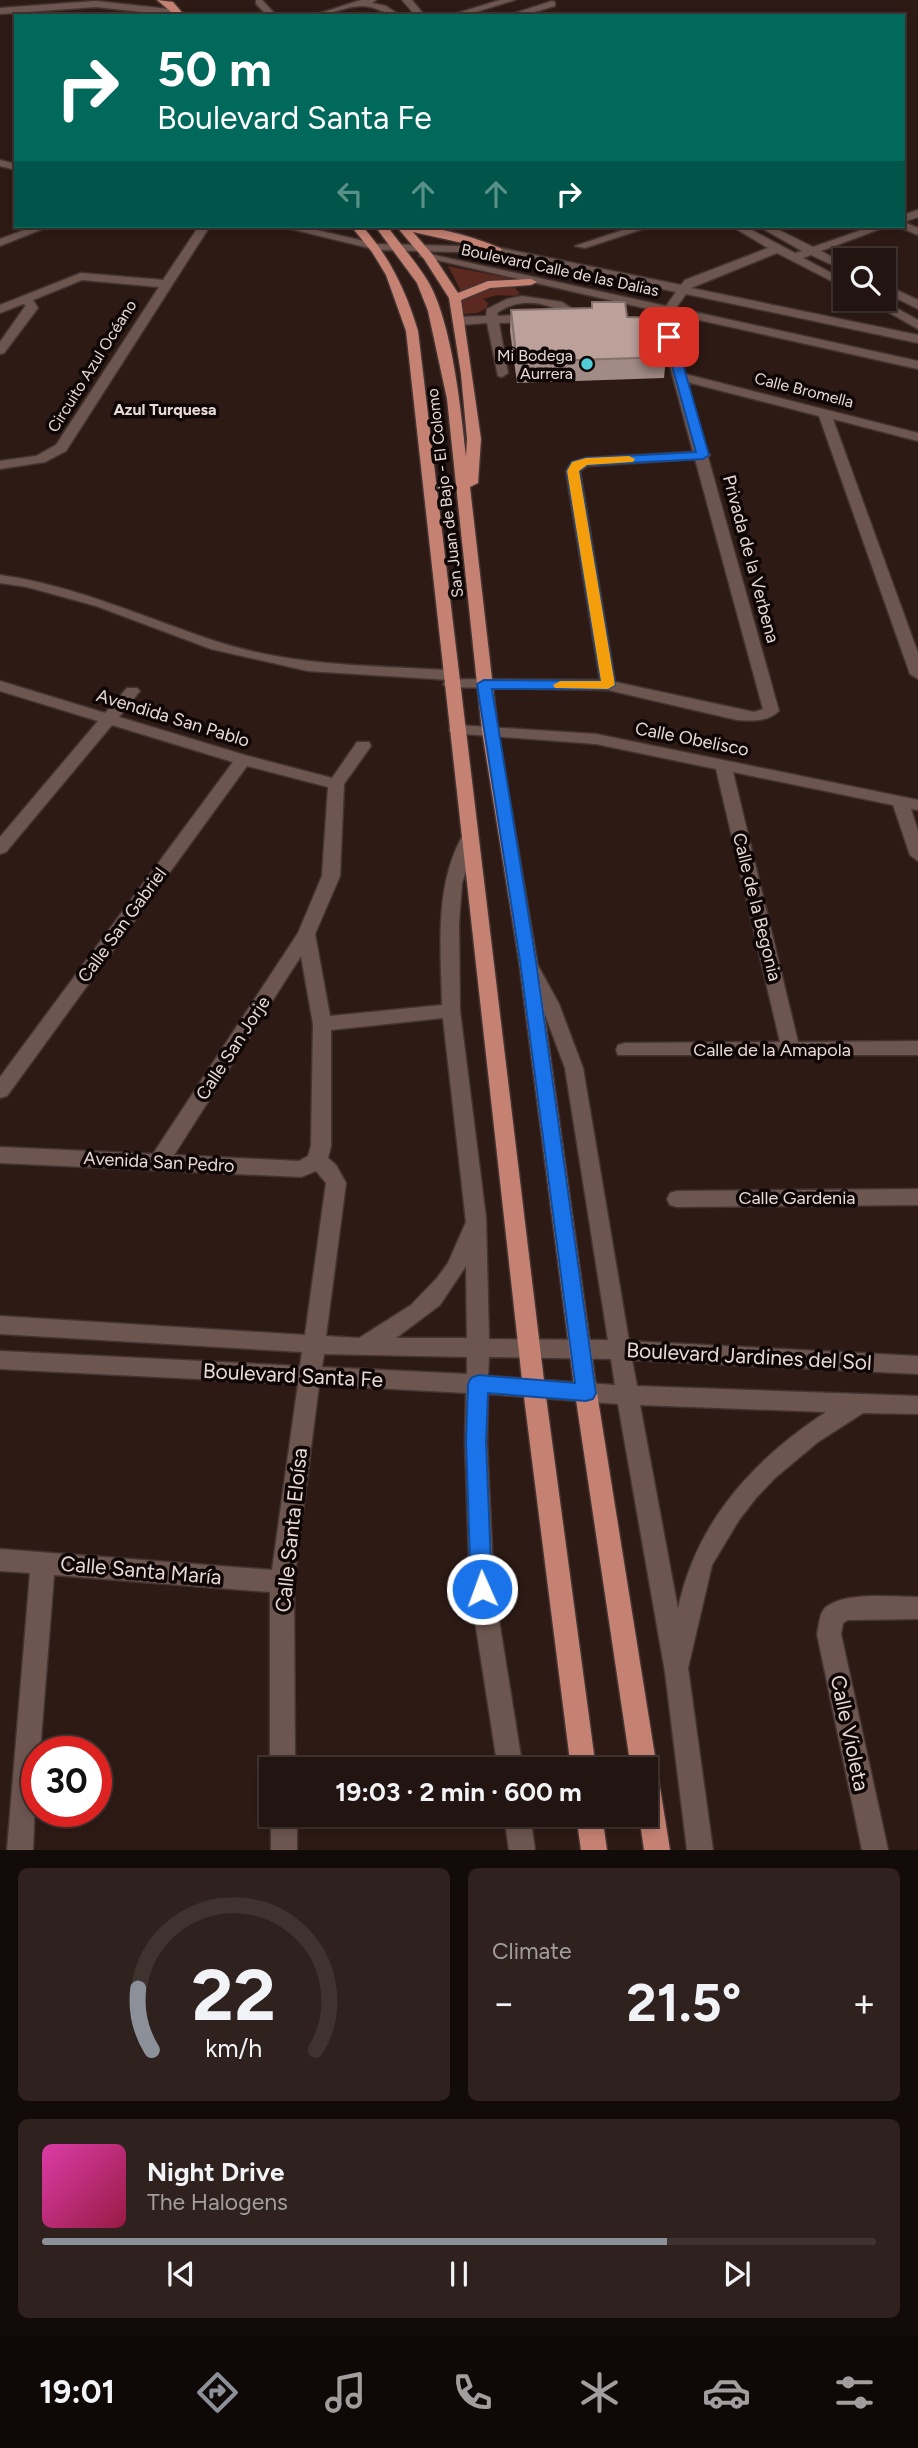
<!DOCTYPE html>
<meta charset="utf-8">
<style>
:root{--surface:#221410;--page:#2e211e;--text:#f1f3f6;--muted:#a29e9f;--line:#3f3330;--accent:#8c9099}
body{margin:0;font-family:Figtree,sans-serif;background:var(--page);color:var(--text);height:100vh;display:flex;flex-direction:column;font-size:26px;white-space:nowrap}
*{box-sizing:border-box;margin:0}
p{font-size:23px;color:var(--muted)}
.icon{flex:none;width:38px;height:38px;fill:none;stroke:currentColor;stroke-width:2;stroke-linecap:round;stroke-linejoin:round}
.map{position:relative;height:1850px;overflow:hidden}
.details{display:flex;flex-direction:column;gap:18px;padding:18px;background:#130b09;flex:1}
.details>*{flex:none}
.top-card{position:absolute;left:14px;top:14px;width:891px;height:214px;border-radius:0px;box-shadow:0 4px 10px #0003,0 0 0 2px var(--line);background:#00695c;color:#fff;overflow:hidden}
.tools{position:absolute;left:833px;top:248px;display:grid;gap:14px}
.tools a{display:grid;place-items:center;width:63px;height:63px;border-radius:0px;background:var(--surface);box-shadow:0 4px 10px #0003,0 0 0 2px var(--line);font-size:35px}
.speed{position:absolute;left:21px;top:1736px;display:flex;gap:14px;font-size:35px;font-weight:700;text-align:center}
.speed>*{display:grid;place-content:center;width:91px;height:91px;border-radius:50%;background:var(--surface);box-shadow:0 4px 10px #0003,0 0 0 2px var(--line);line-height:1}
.speed .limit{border:10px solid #d22;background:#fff;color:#111}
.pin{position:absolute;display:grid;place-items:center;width:60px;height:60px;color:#fff;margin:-30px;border-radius:14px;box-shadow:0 4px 10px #0006}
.me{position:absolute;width:77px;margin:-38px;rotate:358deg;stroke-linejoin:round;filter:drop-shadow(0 0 5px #0008)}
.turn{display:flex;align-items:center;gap:24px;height:147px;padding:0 28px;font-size:32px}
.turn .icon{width:91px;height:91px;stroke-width:2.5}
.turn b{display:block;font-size:49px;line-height:60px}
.lanes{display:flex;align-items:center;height:66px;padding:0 28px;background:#0003;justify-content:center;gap:35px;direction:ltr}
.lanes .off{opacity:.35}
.big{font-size:52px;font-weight:700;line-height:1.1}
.details .tile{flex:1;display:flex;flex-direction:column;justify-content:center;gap:10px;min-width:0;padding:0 24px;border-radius:10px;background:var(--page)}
.details .dial{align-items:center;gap:0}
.dial svg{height:182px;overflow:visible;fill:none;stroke:var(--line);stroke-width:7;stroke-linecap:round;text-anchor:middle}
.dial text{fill:var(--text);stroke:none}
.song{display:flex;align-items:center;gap:21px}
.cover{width:84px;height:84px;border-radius:10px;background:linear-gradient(135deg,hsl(320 70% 55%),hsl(340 70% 35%))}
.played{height:7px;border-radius:4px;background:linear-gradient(90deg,var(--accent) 75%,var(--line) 75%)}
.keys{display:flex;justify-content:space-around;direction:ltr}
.heat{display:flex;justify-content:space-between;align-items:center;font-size:38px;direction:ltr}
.details .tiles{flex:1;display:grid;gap:18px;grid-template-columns:1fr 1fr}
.tile:last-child{grid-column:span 2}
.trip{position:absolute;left:259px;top:1757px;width:399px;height:70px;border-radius:0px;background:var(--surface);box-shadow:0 4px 10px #0003,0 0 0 2px var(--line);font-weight:700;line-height:70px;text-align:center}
.tabs{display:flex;height:112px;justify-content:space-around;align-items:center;background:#0e0806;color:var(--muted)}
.tabs .icon{width:49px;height:49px}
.tabs .on{color:var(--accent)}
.tabs b{font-size:32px;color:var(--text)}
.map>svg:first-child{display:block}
.green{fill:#5b291f}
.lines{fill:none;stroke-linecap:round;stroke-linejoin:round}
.minor-casing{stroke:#433431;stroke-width:3}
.major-casing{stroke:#433431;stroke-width:3}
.minor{fill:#6d5650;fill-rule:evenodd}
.major{fill:#c58273;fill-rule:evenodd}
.wall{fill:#a28a85}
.building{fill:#bca19b;stroke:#84716c;stroke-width:2}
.route{fill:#1a73e8;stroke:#114b97;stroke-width:2}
.slow{fill:#f59e0b}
.poi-dot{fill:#52ccd6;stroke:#0f0706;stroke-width:2.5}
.labels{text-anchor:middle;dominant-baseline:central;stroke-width:7;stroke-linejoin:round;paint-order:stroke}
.far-street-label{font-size:16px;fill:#e8dad6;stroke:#0f0706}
.far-poi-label{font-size:16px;fill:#e8dad6;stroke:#0f0706;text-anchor:end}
.far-neighbourhood-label{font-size:16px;font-weight:bold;fill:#e8dad6;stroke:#0f0706}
.street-label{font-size:18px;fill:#e8dad6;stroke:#0f0706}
.near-street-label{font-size:21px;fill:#e8dad6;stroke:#0f0706}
</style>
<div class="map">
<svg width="918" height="1850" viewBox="0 0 918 1850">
<rect width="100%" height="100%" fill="#2d1a15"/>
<path class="green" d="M448 266 514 279 481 283 461 291Z
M492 288H515L520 293 516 296 497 295 483 299 488 303 487 308 477 313 463 314 459 300Z"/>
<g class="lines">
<g class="minor-casing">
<path id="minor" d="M256 0H262L277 16H268L256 4Z
M361 0H376L372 3 386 6 401 16C387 16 377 6 362 6 345 6 329 16 311 16Z
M402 0H412L425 16H416Z
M500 0H515L463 16H448Z
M96 1 178 10 183 13 178 16 96 7 0 14V8Z
M552 1 555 2V6L521 16H506Z
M0 160 16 164V170L0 166Z
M918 210V217L904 222 918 228V235L899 227 903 226V215Z
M35 226H50L0 246V239Z
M199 226H210L66 451 45 462 0 469V461L36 456 56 445 159 287 82 280 33 300 38 308 4 353 0 354V342L26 305 23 304 0 313V305L81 273 163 280Z
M279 226H299L377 244 496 247 681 285 685 280 768 248 731 226H744L795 253 802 251 758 226H771L813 247 873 226H888L821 251 845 264V271L811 255 803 258 845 280V288L777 253 691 288 918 335V343L686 294 676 308 918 361V369L672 314 669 318 685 374 918 433V441L833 419 918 653V679L910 674 819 416 687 382 706 452 710 455 708 457 779 711C767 722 753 721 737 720L608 690 446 687 443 684 446 681 451 679 600 680 566 471 572 462 586 458 693 452 657 318 661 312 419 256 425 253 666 306 676 292 496 253 377 250ZM695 459 763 709 754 712 615 682 580 471 587 466Z
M635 226H652L585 248 575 246Z
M884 284 918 300V309L884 292Z
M522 296 562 302 583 316 573 319C550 302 521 296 497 313L498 316 534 314 540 318 534 322 499 323 508 373 502 377 498 376 487 323 459 325 453 321 459 317 486 316 487 309 507 299Z
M865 299H880L918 320V329Z
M0 575C77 586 145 618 218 642 293 666 373 666 450 670L458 675 450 680 308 671 211 649 96 606 27 587 0 583Z
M0 681 105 713 127 688H137L140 691 119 717 248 756 332 778 357 742H369L371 746 344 784 340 876 315 934 330 1016 442 1005C441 949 434 886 463 835H475L477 839 462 883 459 924 460 1011 486 1218 489 1339 608 1340 565 1068 541 1004 520 964 523 960H535L559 1004 583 1068 629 1341 918 1356V1374L632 1360 637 1386 918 1396V1414L863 1413 818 1442 775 1478 756 1498 739 1520 712 1565 688 1668 713 1850H687L665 1672 618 1404 488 1394 487 1442 494 1589 523 1769H498L470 1589 465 1442 466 1393 319 1385 294 1582 295 1769H270V1592L54 1575 40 1752H37L33 1850H7L30 1573 0 1571V1549L272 1570 298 1384 0 1369V1351L300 1366 302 1352 0 1334V1316L305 1335 326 1183 316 1171 301 1177 0 1163V1147L153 1154 298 933 322 876 328 787 247 766 7 1096 0 1098V1077L233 762 112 725 6 852 0 854V837L98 721 0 691ZM301 956 313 1024 311 1146 308 1156 299 1161 174 1155ZM443 1018 466 1222 448 1263 437 1278 411 1305 359 1338 326 1336 346 1183 336 1165 328 1158 331 1146V1030ZM466 1266 467 1338H396L440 1305ZM324 1354 467 1357V1374L322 1367ZM489 1357 611 1359 615 1385 488 1376ZM640 1405 826 1412C753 1460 696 1522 678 1609Z
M457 725 596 734 918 800V810L911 809 918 831V861L910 855 893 805 733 772 798 1042 918 1041V1055H618L616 1050 618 1045 625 1043 780 1042 716 769 596 744 451 733 449 730 451 727Z
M918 1189V1205L677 1207 670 1205 667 1199 670 1193 677 1191Z
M918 1597V1619L848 1620 843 1623 841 1634 888 1850H862L817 1634C819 1626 819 1614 825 1608 844 1591 893 1597 918 1597Z
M271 1815H297V1850H271Z
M504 1815H530L535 1850H509Z"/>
</g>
<g class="major-casing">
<path id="major" d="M157 0 173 2 185 16H176Z
M351 226H362C390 257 406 291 418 331L545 1389 596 1769H571L523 1389 406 331 386 275 372 252Z
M375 226H387C400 244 417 263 429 283 452 324 461 410 466 457L467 439 461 374 449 298 424 259 396 226C430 224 469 235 500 248L502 250 496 253 476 246 413 232 433 255 458 293 488 281 531 279 537 282 531 285 490 288 461 300 481 439 478 483 470 487 498 731 537 961 597 1393 670 1850H644L639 1815H646V1769H631L575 1393 519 961 482 731 447 399 428 311 417 283Z
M576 1815H602L607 1850H581Z"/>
</g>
<use href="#minor" class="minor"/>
<use href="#major" class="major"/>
</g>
<path class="wall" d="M511 310 627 317 666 357 664 378 517 383 510 331Z"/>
<path class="building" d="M592 302H625L627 317 654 318 666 357 517 362 511 310 592 308Z"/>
<path class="route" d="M669 334 675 337 709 455 703 459 587 465 579 471 615 685 608 689H492L536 961 596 1393 593 1399 586 1401 488 1393 486 1442 492 1589 489 1596 482 1599 474 1596 471 1589 466 1442 468 1384 471 1378 478 1375 575 1383 520 961 477 684 484 680 601 681 567 471 572 462 586 458 696 452 664 337Z"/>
<path class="slow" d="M629 456 635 459 633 462 587 465 579 471 615 685 608 689 555 688 553 685 560 681H601L567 471 572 462 586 458Z"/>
<circle class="poi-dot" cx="587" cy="364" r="7"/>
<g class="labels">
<g class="far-street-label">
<text transform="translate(560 270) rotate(12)">Boulevard Calle de las Dalias</text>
<text transform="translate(92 366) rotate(-58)">Circuito Azul Océano</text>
<text transform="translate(804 390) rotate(14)">Calle Bromella</text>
<text transform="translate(445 493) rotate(-97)">San Juan de Bajo - El Colomo</text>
</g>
<g class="far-poi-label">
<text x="573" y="355">Mi Bodega<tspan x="573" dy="18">Aurrera</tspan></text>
</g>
<g class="far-neighbourhood-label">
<text x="165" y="409">Azul Turquesa</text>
</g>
<g class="street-label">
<text transform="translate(751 559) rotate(75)">Privada de la Verbena</text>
<text transform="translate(173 718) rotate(17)">Avendida San Pablo</text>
<text transform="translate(692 739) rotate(11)">Calle Obelisco</text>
<text transform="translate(757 907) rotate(76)">Calle de la Begonia</text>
<text transform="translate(122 925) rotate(-54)">Calle San Gabriel</text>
<text transform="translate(233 1048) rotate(-57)">Calle San Jorje</text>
<text x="772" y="1050">Calle de la Amapola</text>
<text transform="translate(159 1162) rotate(3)">Avenida San Pedro</text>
<text x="797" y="1198">Calle Gardenia</text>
</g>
<g class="near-street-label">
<text transform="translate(749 1356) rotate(3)">Boulevard Jardines del Sol</text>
<text transform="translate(293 1375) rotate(3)">Boulevard Santa Fe</text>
<text transform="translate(291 1530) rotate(-84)">Calle Santa Eloísa</text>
<text transform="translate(141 1570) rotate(5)">Calle Santa María</text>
<text transform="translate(850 1733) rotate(78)">Calle Violeta</text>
</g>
</g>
</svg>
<div class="tools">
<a><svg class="icon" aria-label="search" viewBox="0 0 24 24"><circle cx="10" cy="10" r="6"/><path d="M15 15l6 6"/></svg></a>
</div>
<div class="speed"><div class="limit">30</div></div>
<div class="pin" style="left:669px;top:337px;background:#d93025"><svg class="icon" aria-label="arrive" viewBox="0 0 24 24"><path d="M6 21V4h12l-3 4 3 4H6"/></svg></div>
<svg class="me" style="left:482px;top:1589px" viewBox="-20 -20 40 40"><circle r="17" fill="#1a73e8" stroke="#fff" stroke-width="3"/><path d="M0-11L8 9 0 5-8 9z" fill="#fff"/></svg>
<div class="trip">19:03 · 2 min · 600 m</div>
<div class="top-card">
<div class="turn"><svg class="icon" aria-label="right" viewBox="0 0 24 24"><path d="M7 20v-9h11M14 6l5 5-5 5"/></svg><div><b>50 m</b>Boulevard Santa Fe</div></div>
<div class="lanes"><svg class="icon off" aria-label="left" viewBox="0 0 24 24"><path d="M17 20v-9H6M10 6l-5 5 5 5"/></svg><svg class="icon off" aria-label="ahead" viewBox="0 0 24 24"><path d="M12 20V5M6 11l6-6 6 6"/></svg><svg class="icon off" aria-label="ahead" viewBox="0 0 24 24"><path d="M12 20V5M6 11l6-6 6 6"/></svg><svg class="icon" aria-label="right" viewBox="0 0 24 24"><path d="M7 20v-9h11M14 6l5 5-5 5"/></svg></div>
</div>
</div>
<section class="details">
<div class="tiles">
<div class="tile dial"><svg viewBox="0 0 100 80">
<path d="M14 69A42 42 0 1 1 86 69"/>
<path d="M14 69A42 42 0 0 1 8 42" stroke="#8c9099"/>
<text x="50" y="56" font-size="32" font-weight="700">22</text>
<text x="50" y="72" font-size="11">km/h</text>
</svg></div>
<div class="tile"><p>Climate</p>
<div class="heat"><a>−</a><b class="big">21.5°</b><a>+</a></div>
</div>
<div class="tile">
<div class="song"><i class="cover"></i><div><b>Night Drive</b><p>The Halogens</p></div></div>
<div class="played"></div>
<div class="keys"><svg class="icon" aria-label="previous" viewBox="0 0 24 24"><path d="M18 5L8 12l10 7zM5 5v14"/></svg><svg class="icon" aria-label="pause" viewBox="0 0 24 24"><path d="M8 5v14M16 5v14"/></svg><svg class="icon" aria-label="next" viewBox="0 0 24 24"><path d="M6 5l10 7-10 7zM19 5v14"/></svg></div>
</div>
</div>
</section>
<nav class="tabs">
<b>19:01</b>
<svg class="icon on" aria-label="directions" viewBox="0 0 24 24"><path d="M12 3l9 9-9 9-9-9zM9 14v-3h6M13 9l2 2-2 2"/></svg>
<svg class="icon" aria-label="music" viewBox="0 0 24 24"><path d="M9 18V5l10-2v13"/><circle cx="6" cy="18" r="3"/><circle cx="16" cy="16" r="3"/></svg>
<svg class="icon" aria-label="phone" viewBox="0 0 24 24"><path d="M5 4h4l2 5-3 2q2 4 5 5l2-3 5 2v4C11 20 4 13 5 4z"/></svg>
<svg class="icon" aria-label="climate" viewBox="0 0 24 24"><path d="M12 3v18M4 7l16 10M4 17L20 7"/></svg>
<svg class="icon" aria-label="car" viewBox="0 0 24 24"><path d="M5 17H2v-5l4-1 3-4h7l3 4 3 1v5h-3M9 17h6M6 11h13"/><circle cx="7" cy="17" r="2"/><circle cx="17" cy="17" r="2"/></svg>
<svg class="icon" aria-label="filters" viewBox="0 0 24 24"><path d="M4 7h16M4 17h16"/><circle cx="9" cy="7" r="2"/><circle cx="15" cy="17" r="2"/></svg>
</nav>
